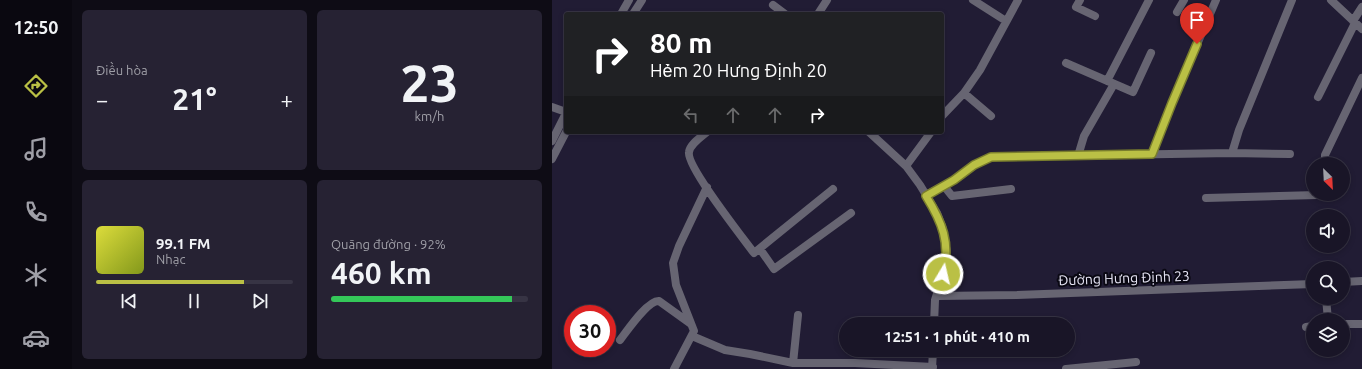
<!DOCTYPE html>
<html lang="vi">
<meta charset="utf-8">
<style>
:root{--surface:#191527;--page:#262233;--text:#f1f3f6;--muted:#9f9fa7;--line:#373444;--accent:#bac045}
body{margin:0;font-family:Ubuntu,sans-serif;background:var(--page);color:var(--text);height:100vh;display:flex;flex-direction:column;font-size:15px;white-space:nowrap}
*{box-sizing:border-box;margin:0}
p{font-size:13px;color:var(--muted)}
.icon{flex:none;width:22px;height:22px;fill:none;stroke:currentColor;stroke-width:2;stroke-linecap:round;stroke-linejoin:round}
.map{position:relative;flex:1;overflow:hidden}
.panel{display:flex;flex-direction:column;gap:10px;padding:10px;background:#0e0c15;width:480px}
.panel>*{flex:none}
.hud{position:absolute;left:12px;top:12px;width:380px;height:122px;border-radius:4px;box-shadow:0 2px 6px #0003,0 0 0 1px var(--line);background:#202124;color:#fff;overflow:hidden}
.needle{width:26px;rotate:156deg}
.tools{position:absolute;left:754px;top:157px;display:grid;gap:8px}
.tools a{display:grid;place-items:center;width:44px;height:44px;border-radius:50%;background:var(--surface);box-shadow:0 2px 6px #0003,0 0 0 1px var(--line);font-size:20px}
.speed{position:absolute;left:12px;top:305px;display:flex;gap:8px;font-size:20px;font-weight:700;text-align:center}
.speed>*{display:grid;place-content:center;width:52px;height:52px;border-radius:50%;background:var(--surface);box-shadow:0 2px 6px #0003,0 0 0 1px var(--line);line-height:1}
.speed .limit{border:6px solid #d22;background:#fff;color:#111}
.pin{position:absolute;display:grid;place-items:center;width:34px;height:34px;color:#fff;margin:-41px -17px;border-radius:50% 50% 50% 0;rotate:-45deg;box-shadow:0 0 4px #0007}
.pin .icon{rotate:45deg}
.me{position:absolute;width:44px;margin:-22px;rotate:9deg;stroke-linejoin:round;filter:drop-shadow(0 0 3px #0008)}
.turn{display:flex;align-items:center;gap:14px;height:84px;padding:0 20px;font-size:18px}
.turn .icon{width:52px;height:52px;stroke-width:2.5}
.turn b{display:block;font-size:28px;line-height:34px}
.lanes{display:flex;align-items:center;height:38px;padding:0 20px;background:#0003;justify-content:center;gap:20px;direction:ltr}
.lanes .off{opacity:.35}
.big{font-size:30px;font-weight:700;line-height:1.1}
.panel .tile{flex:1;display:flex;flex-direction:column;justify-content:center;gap:6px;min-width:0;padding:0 14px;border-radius:6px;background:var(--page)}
.panel .dial{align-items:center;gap:0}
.dial b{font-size:52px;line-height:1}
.song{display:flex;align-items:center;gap:12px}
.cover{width:48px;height:48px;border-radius:6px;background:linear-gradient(135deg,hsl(60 70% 55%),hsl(70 70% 35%))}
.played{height:4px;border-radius:2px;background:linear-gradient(90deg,var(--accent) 75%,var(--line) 75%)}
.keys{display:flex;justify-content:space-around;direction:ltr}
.heat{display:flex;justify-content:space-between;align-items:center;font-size:22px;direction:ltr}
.charge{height:6px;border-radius:3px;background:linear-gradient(90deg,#34c759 92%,var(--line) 0)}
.panel .tiles{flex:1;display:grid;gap:10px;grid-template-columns:repeat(2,1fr)}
.trip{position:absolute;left:287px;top:317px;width:236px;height:40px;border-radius:20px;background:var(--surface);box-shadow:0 2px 6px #0003,0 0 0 1px var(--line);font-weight:700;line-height:40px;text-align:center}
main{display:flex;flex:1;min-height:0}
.menu{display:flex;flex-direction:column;width:72px;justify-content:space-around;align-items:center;background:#0a0810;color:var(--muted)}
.menu .icon{width:28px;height:28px}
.menu .current{color:var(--accent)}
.menu b{font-size:18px;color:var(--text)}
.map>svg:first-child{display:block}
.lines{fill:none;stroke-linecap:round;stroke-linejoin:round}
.minor{stroke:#676572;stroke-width:8}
.route-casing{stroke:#797d2d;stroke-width:10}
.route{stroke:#bac045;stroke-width:7}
.labels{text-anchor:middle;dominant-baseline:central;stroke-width:4;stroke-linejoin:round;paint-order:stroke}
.street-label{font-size:14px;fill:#e6e4f4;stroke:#0a0813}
</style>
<main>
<nav class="menu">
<b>12:50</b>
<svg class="icon current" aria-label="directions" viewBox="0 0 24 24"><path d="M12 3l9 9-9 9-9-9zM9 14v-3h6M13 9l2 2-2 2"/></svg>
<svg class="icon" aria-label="music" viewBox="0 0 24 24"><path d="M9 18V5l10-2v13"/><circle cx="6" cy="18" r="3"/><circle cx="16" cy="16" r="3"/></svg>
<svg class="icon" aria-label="phone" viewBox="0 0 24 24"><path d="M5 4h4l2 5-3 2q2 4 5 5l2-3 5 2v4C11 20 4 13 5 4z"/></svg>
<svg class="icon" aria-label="climate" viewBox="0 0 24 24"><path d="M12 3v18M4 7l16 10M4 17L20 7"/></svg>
<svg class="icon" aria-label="car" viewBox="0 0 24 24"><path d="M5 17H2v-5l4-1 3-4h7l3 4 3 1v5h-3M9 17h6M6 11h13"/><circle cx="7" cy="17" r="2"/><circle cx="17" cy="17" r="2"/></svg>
</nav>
<section class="panel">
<div class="tiles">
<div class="tile"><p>Điều hòa</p>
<div class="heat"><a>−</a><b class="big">21°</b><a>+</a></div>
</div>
<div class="tile dial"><b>23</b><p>km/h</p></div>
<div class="tile">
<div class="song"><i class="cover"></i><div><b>99.1 FM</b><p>Nhạc</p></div></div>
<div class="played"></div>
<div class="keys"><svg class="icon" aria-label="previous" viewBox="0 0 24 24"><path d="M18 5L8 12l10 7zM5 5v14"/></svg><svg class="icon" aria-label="pause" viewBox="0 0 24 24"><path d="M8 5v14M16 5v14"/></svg><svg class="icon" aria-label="next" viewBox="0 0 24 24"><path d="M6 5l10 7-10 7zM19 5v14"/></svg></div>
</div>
<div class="tile"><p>Quãng đường · 92%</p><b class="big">460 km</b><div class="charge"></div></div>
</div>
</section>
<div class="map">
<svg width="810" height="369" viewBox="0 0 810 369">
<rect width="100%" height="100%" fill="#211c34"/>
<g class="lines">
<path class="minor" d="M421 0 454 21
M528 0 524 7 543 16
M779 0 810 29
M221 5 233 14
M625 12 632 0
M69 14 77 0
M81 14 90 0
M266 14 275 0
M801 21 810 7
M514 63 581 92 599 53
M555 81 597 0
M412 93 439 116
M766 97 803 23
M0 107 14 112
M390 116 412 93 428 70 466 0
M155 132C149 137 138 144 137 152 134 166 191 238 202 253L281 189
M317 132 354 166 368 185 385 213 391 229 395 253 394 265 383 300 382 324
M0 141 14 113
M680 153 687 130 740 0
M600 154 620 103 664 0
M526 156 532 136 562 84
M0 159 14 132
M773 164V155L810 78
M354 166 379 132
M392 186 400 196 459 189
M374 195 402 180 422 165 439 157 680 153 738 154
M654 198 765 195 768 194
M208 249 222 269 299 213
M791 282 810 281
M385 296 465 295 761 284
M774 298 776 320
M791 324H810
M754 327 761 326
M140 336 173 350 198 354 241 363H303L381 367
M68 340C75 331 96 300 107 301L139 324
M241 363 246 315
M122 369 142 331 124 285 121 263 127 246 155 187
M380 369 381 350
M514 369 584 362"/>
</g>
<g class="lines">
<g class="route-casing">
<path id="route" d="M391 274C399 243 390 222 374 196L402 180 422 165 439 157 600 154 620 103 645 44"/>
</g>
<use href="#route" class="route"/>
</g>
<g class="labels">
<g class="street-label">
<text transform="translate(572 278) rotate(-2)">Đường Hưng Định 23</text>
</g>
</g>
</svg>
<div class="tools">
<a><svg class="needle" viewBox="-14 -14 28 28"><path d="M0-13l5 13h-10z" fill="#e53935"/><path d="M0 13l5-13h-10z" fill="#9f9fa7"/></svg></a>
<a><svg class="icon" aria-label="sound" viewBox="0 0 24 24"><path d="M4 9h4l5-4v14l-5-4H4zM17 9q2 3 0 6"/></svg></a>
<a><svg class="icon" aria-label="search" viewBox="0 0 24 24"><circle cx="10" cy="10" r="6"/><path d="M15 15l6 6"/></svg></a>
<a><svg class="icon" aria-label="layers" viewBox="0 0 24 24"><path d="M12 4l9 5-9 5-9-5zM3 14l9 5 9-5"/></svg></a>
</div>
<div class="speed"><div class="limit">30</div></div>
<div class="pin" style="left:645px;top:44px;background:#d93025"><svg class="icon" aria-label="arrive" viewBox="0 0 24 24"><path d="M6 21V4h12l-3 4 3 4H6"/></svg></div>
<svg class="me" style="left:391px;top:274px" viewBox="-20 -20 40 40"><circle r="17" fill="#bac045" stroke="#fff" stroke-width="3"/><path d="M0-11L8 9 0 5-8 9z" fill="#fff"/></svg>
<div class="trip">12:51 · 1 phút · 410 m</div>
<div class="hud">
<div class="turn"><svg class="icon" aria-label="right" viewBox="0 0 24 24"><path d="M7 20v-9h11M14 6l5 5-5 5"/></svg><div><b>80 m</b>Hẻm 20 Hưng Định 20</div></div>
<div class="lanes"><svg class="icon off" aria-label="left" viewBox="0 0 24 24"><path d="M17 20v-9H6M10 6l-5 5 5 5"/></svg><svg class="icon off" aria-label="ahead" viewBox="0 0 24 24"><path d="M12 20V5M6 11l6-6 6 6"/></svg><svg class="icon off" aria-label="ahead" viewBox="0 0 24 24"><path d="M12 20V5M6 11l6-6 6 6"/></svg><svg class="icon" aria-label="right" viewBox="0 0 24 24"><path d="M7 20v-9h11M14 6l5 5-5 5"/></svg></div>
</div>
</div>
</main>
